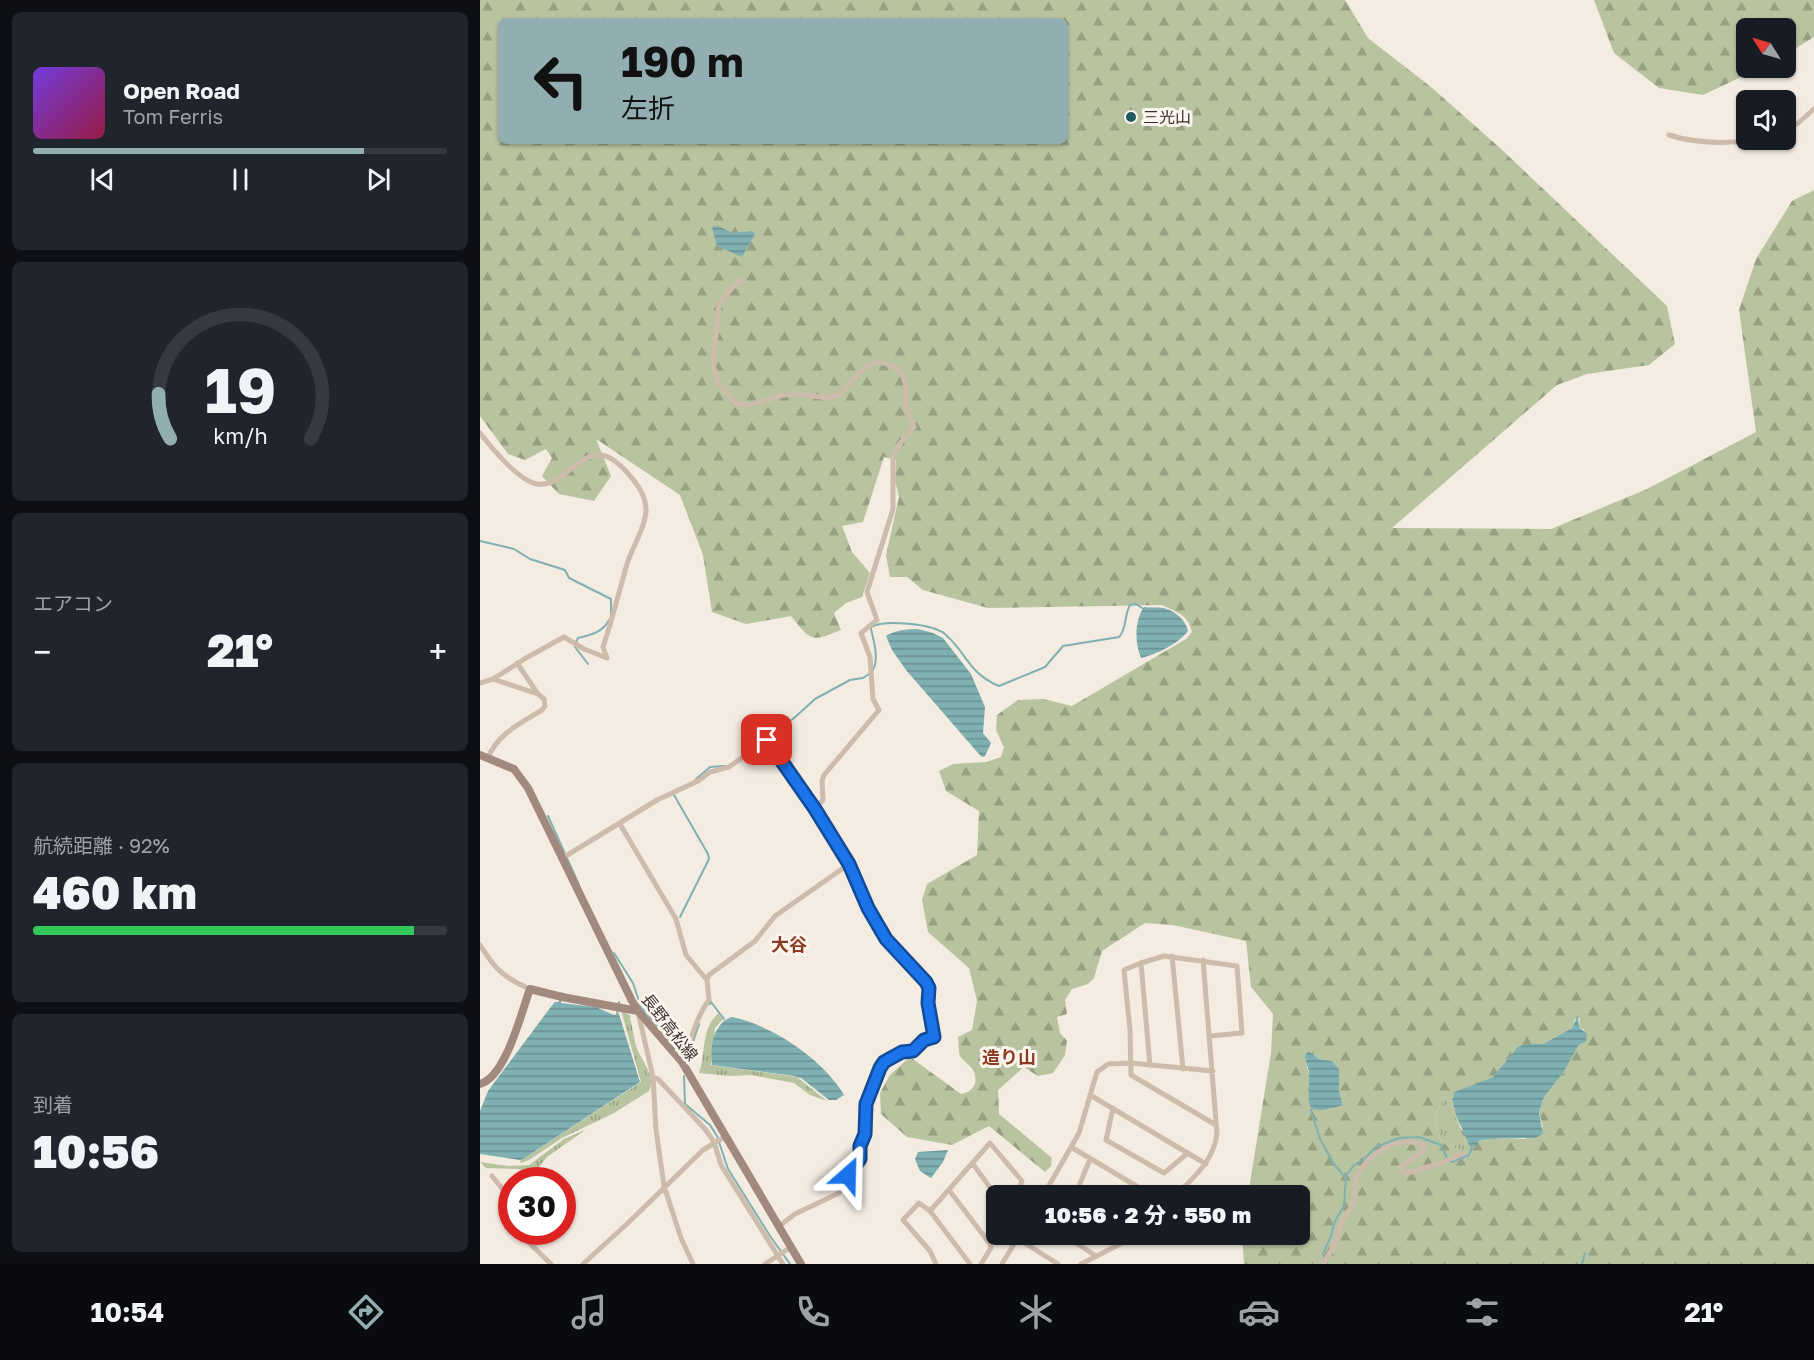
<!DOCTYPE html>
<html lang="ja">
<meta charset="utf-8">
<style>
:root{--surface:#171b24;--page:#20242c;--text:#f1f3f6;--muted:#9ea1a6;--line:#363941;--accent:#92aeb2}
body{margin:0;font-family:"Golos Text","Noto Sans JP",sans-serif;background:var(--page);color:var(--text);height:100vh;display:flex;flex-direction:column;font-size:22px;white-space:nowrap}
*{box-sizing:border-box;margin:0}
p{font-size:20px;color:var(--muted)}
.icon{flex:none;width:33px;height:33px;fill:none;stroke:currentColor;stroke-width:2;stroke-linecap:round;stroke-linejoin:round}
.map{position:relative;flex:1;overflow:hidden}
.side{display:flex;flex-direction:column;gap:12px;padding:12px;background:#0d0f14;width:480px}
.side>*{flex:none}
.guide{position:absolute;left:18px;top:18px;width:570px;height:126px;border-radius:9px;box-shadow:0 2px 4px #0004;background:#92aeb2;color:#111;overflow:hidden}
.needle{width:39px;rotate:307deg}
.tools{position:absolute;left:1256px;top:18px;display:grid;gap:12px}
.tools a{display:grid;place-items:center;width:60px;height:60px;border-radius:9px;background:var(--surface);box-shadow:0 2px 4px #0004;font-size:30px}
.speed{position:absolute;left:18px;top:1167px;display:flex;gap:12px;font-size:30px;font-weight:700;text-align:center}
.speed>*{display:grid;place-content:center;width:78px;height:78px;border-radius:50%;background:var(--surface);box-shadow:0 2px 4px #0004;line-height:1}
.speed .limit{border:9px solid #d22;background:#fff;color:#111}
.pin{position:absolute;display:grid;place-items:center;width:51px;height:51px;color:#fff;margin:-26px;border-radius:12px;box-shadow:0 3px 9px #0006}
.me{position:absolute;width:66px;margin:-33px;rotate:25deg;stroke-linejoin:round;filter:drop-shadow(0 0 4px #0008)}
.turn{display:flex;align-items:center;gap:21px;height:126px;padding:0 24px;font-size:27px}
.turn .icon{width:78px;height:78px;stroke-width:2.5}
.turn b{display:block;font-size:42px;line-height:51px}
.big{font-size:45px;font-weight:800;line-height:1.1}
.side .card{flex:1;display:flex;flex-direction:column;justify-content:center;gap:9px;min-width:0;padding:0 21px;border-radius:9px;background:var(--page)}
.side .dial{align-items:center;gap:0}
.dial svg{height:156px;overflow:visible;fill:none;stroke:var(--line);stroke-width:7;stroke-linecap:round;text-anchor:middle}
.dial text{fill:var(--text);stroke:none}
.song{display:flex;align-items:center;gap:18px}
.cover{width:72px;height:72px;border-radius:9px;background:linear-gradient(135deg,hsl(260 70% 55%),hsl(340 70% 35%))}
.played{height:6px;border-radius:3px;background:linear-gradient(90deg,var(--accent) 80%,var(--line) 80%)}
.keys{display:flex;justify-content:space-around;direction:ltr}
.heat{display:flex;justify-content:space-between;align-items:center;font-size:33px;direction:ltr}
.charge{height:9px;border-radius:4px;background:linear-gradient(90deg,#34c759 92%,var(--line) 0)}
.trip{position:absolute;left:506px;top:1185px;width:324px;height:60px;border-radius:9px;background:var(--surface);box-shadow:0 2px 4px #0004;font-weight:800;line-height:60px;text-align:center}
.tabs{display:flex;height:96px;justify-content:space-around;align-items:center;background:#090b0e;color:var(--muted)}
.tabs .icon{width:42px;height:42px}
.tabs .active{color:var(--accent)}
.tabs b{font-size:27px;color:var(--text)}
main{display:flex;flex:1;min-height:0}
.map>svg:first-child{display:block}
.grass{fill:url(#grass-tufts)}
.forest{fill:url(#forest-firs);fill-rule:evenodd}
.water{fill:url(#water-rules)}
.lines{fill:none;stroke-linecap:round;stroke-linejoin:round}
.stream{stroke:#7fb0b2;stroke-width:2}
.street{stroke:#cdbbac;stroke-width:5}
.secondary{stroke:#a18a7d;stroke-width:8}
.route-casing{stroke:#114b97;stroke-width:15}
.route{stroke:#1a73e8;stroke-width:10}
.poi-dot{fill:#1f5a5e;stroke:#fbf5ee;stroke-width:2}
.labels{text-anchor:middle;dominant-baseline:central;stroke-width:6;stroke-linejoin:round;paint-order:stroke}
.poi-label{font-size:16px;fill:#3b302b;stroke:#fbf5ee;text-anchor:start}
.street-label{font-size:16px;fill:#3b302b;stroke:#fbf5ee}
.neighbourhood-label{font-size:18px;font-weight:bold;fill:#8c3b22;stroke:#fbf5ee}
</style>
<main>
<section class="side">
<div class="card">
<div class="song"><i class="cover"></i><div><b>Open Road</b><p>Tom Ferris</p></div></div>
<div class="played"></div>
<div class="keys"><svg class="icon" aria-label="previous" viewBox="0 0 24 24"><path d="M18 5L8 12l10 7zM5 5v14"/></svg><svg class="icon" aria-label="pause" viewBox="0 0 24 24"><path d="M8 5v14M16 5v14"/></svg><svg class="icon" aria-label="next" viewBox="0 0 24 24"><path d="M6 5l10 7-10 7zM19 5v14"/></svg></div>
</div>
<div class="card dial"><svg viewBox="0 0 100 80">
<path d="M14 69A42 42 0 1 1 86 69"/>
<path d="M14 69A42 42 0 0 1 8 46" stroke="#92aeb2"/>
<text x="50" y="56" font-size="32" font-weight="700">19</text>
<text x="50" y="72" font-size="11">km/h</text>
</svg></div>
<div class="card"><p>エアコン</p>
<div class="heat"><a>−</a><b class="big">21°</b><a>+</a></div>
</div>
<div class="card"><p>航続距離 · 92%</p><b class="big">460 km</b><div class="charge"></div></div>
<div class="card"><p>到着</p><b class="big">10:56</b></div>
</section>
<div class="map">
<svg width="1334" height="1264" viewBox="0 0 1334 1264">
<defs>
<pattern id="grass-tufts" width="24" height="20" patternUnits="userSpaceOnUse" patternTransform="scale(1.5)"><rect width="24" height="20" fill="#b8c4a0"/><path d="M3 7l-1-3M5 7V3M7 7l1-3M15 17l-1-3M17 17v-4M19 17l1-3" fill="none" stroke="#97a083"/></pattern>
<pattern id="forest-firs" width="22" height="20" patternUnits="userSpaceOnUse" patternTransform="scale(1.5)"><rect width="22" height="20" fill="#b8c4a0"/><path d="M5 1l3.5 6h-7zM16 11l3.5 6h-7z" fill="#97a083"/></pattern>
<pattern id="water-rules" width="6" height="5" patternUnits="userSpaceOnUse" patternTransform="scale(1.5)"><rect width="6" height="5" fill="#7fb0b2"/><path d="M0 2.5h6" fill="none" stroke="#699091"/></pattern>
</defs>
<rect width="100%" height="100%" fill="#f4ebe1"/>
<path class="grass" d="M141 1010 151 1016 150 1018C153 1029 154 1041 158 1051 163 1062 176 1077 169 1091L134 1113 82 1138 49 1160 41 1163 40 1161 161 1082Z
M238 1014 243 1019 235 1028 231 1065 317 1077 347 1101 330 1095 314 1083 271 1075 250 1076 219 1073C226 1053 221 1028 238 1014Z
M969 1093 975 1116 986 1144 983 1151 961 1142 954 1121 963 1098Z
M105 1130 67 1157 55 1172 37 1169 6 1168 0 1162 28 1166 49 1165 84 1139Z"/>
<path class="forest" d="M0 0H865L888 38 951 87 1020 148 1187 306 1195 344 1169 365 1107 374 1077 385 912 528 1071 529 1167 489 1276 432 1259 310 1276 259 1312 201 1334 190V1264H764L762 1235 819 1234V1196L768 1195 791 1053 793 1014 771 987 766 941 693 925 665 923 622 951 614 978 608 984 592 989 585 1000 587 1014 577 1017 580 1033 587 1041 585 1055 573 1073 558 1076 544 1067 518 1090 519 1114 572 1158 571 1166 565 1172 509 1126 472 1145 427 1137 401 1114 400 1093 410 1075 430 1057 481 1094C494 1092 499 1082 493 1070 490 1065 483 1061 480 1056 478 1051 479 1042 478 1037L492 1030 497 1001 489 968 448 932 442 900 447 884 497 855 499 811 466 791 459 771 473 764 506 762 521 757 524 747 516 730 517 715 538 700 563 699 592 706 706 639 712 632C708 615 697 612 682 605L508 608 443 590 427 577H410L406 555 419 497 415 481 416 460 404 457 383 522 362 526 372 552 390 573 382 597 366 603 354 613 361 630C331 642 332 642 311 616L266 624 232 612 223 555 200 495 116 439 131 476 114 501 79 494 62 476 72 458 66 449 45 460 28 454 0 416ZM21 21H585V141H21ZM1100 1018 1099 1027 1104 1030 1102 1044 1098 1046 1094 1051 1083 1073 1064 1097 1059 1112 1063 1127 1045 1139 1029 1138 1000 1140 981 1130 972 1099 974 1097 975 1092 1013 1077 1023 1066 1027 1060 1047 1044H1063L1092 1028 1095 1019ZM827 1052H830L839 1059 852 1061 859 1069V1091L863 1105 845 1109C834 1090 828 1077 825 1056ZM969 1094 975 1116 986 1144 983 1151 961 1142 954 1121 963 1098Z
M1114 0H1334V37L1305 55V28H1266V68H1280L1223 95 1179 88 1134 53Z"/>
<path class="water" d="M238 226 253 233 272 231 275 234 262 257 237 246 232 227Z
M664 607C670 608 678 607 684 608 695 611 706 620 708 631 698 644 677 654 661 658 655 643 654 622 664 607Z
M438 629 453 633 463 638 491 674 505 707 503 733 511 743 505 756 502 757 498 753 426 670 412 650 406 636C415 630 427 629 438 629Z
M81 992 85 994 82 995 81 1003 116 1007 134 1015 139 1014 160 1082 43 1159 40 1160 0 1154V1111L8 1091 70 1008 75 1002H79Z
M1098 1015 1099 1027 1107 1034 1106 1041 1098 1046 1083 1073 1064 1097 1059 1112 1063 1134 1055 1138H1029L1000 1140 995 1146 990 1147 976 1115 972 1099 974 1097V1092L1013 1077 1038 1047 1047 1044H1063L1092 1028Z
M252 1017C292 1025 344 1060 364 1095L356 1100H349L321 1078 314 1076 232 1065C230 1047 233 1023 252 1017Z
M827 1052H830L839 1059 852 1061 859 1069V1091L863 1105C820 1118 830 1105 829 1074 829 1068 825 1062 825 1056Z
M468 1150 463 1162 451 1178 440 1171 435 1159 438 1152Z"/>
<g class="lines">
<path class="stream" d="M0 541 34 549 50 559 85 570 89 578 131 599V615
M96 642 98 638C111 635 123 632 129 620
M95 647 108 664
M393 670C399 658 394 642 391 629V627C405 619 453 624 465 634 487 653 488 673 519 686L565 667 583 646 639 637C647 629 644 615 650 605L656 604 665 610
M286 738 313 719 335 699 370 680 383 678 389 674
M216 779 230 767 244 766
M194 795 228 854 229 859 200 917
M68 816 99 885
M134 953 153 983 160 1004
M158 1004 194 1044
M230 1004 231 1002 244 1019
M137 1015 139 1002
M207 1060 219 1024
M204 1076 205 1104 230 1125 237 1136 248 1169 290 1236 310 1264
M833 1107 831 1111 840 1139 854 1164 865 1177
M847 1264 843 1254 851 1236 855 1221 864 1206 866 1176 874 1165 884 1159 896 1147 919 1138 939 1137 961 1145 967 1158 972 1162 989 1155 993 1145
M1102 1264 1105 1253"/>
<path class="street" d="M1305 130 1317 124 1334 109
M1189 135C1217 144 1245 144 1275 140
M263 278 249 291 239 304 233 364 238 384 257 404C275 408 292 395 311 394 324 393 350 402 360 394 370 386 375 374 386 367 399 357 422 365 425 383 427 390 425 398 426 406 428 414 432 420 434 427L418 446 413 457V509L387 592 397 620 381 633 390 657 393 699 399 710 344 775 342 781 343 800 335 809
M0 433C11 447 39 481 57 484 80 488 94 458 116 455 127 453 137 462 144 469 154 480 165 492 166 508 167 524 152 548 147 564 139 592 132 620 123 647L127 658
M37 663 58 694
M0 683 13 679 46 658 84 637 104 649 127 658
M8 758C17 734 41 723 62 710L65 706 64 699 58 694 13 679
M140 824 196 919 206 955 227 980 229 1000C215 1018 212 1041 202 1062
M81 859 177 800 218 781 230 772 249 767 287 740 335 809 369 864 388 908 406 939 446 982 449 988 448 1003 454 1037 444 1040 433 1051 422 1052 411 1058 404 1062 400 1068 386 1104 385 1134 380 1146V1159L364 1178 359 1193 315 1214 299 1226
M0 945C15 969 24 978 50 989
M692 956 703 1069
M661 963 644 970 650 1030 651 1075 736 1125
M227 980 229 975 275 941 295 916 369 864
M158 1012 173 1077 176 1130 184 1186 201 1238 213 1264
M670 1066 661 963 684 956 757 966 762 1033 730 1036
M173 1077 178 1079 225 1129 234 1142 241 1165 303 1264
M610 1095 726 1164
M633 1108 626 1140 684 1173 708 1153
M591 1147 673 1196
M493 1164 516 1196
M12 1176 25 1192 32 1226
M469 1190 510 1244 511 1248 501 1264
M563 1196 599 1133 617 1072 628 1064 651 1063 733 1071
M595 1196 610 1159
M695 1196C714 1177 733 1162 737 1134L723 960
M450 1211 510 1143 542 1181 536 1196
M38 1232 71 1264
M583 1234 616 1256
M537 1238 578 1264
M103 1264 148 1223 223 1150 246 1136
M285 1264 311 1247
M456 1264 450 1251 423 1220 439 1203 450 1211 490 1264
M522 1264 540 1234
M601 1264 648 1240 654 1234
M844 1264C847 1255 854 1248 857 1240 860 1234 859 1227 862 1222 865 1215 871 1209 874 1202 877 1194 873 1186 876 1179 886 1154 919 1134 944 1145V1150L921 1167 924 1173H928L961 1163 984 1153"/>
<path class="secondary" d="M0 755 34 769 48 788 152 1001 158 1011 202 1062 321 1264
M0 1084C26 1077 41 1013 50 989L82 997 158 1011"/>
</g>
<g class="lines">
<g class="route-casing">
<path id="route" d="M287 740 335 809 369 864 388 908 406 939 446 982 449 988 448 1003 454 1037 444 1040 433 1051 422 1052 411 1058 404 1062 400 1068 386 1104 385 1134 380 1146V1159L368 1175"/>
</g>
<use href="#route" class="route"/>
</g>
<circle class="poi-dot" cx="651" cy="117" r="6"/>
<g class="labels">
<g class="poi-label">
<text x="663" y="117">三光山</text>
</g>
<g class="street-label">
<text transform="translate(190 1027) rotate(52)">長野高松線</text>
</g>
<g class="neighbourhood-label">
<text x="309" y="944">大谷</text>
<text x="529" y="1057">造り山</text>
</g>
</g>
</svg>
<div class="tools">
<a><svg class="needle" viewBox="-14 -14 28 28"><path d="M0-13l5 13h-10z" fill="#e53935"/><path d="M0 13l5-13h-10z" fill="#9ea1a6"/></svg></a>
<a><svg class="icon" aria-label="sound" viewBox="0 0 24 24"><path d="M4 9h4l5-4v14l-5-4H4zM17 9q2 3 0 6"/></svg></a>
</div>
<div class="speed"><div class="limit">30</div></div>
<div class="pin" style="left:287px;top:740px;background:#d93025"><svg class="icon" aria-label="arrive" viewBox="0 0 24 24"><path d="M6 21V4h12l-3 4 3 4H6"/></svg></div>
<svg class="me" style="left:368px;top:1175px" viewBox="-20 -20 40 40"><path d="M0-17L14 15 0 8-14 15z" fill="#1a73e8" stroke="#fff" stroke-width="4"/></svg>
<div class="trip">10:56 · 2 分 · 550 m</div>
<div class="guide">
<div class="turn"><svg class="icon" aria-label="left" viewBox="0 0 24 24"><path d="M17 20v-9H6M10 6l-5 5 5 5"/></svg><div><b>190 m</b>左折</div></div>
</div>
</div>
</main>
<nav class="tabs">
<b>10:54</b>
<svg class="icon active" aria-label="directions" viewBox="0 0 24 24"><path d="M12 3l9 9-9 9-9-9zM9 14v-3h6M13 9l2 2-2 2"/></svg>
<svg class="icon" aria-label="music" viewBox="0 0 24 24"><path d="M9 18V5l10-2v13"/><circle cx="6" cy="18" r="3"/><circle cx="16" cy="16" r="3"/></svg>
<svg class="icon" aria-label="phone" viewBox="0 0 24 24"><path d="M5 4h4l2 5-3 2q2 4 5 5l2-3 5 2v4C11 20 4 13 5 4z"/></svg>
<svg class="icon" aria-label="climate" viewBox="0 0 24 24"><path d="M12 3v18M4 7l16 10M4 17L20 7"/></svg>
<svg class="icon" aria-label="car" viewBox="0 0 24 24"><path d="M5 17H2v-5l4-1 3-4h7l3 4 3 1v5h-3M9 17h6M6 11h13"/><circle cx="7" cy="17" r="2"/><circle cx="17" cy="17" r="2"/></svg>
<svg class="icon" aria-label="filters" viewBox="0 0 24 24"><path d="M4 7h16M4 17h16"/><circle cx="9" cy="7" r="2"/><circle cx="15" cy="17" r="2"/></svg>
<b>21°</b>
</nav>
